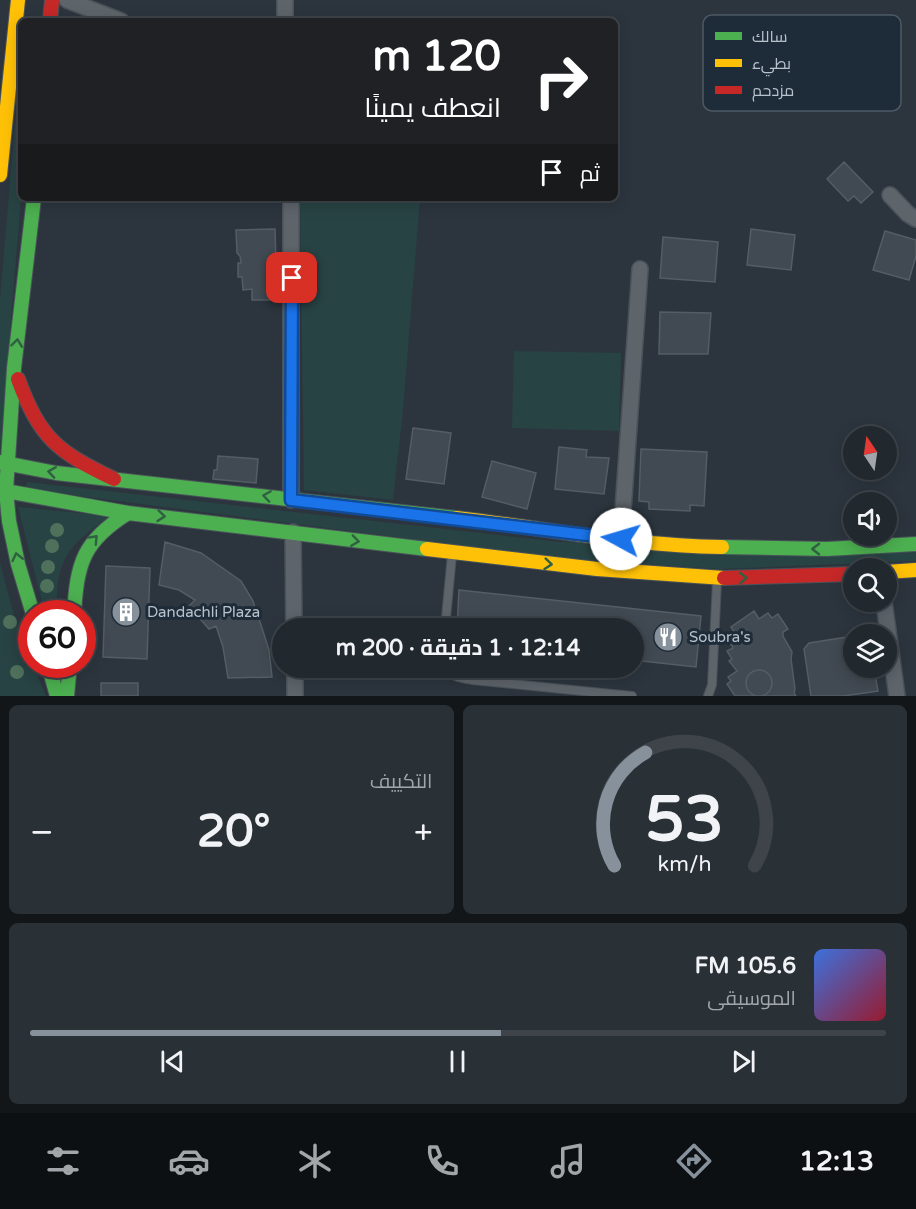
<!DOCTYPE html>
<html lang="ar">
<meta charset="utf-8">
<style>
:root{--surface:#21282e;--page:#293036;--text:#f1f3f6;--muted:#a2a6aa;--line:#3e444a;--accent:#86919b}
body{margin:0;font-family:"Varela Round",Cairo,sans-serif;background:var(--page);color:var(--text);direction:rtl;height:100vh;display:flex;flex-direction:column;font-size:22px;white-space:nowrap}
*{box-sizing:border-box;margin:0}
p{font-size:20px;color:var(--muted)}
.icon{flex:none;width:33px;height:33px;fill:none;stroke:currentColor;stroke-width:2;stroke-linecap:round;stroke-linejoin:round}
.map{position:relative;height:696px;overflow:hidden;direction:ltr}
.side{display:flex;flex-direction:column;gap:9px;padding:9px;background:#121619;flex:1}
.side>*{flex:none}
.guide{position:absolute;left:18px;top:18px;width:600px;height:183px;border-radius:9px;box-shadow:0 3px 15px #0003,0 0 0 2px var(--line);direction:rtl;background:#202124;color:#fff;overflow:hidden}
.needle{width:39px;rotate:347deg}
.fabs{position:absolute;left:843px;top:426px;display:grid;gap:12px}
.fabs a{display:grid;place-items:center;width:54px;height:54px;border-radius:50%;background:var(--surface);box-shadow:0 3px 15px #0003,0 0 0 2px var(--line);font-size:30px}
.speed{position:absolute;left:18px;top:600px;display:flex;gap:12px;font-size:30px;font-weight:700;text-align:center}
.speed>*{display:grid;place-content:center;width:78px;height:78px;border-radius:50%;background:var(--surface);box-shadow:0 3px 15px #0003,0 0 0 2px var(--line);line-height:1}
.speed .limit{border:9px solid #d22;background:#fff;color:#111}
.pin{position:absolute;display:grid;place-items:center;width:51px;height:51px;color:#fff;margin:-26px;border-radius:12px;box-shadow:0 3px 9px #0006}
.me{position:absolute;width:66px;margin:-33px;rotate:276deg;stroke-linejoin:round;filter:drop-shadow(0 0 4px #0008)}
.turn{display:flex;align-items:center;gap:21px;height:126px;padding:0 18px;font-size:27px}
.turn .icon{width:78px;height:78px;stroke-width:2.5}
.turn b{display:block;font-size:42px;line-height:51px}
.then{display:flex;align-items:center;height:57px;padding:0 18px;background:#0003;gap:12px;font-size:22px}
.big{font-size:45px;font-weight:700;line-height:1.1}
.side .card{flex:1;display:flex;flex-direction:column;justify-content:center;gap:9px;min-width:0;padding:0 21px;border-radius:9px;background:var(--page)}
.side .dial{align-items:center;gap:0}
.dial svg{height:156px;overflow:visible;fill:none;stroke:var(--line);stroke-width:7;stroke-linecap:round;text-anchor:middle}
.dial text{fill:var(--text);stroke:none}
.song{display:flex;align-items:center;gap:18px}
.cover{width:72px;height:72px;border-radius:9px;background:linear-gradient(135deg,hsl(220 70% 55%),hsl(350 70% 35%))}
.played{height:6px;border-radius:3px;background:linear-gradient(90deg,var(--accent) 55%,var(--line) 55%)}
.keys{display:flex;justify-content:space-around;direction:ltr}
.heat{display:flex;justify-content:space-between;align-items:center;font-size:33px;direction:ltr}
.side .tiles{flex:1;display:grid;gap:9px;grid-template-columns:1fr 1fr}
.card:last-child{grid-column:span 2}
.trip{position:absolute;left:272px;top:618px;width:372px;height:60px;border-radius:30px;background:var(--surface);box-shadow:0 3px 15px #0003,0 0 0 2px var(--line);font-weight:700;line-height:60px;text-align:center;direction:rtl}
.tab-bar{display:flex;height:96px;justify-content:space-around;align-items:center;background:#0d1012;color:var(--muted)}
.tab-bar .icon{width:42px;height:42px}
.tab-bar .active{color:var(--accent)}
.tab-bar b{font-size:27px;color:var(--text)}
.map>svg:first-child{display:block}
.green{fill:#284344}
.building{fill:#414952;stroke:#545c64;stroke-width:1.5}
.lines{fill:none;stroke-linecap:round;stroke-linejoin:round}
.lane-casing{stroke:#4a5259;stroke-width:10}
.street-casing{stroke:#4a5259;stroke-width:18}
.fast-casing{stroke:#4a5259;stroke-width:16}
.slow-casing{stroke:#4a5259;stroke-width:16}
.jam-casing{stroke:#4a5259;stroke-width:16}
.lane{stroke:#5d646a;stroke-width:8}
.street{stroke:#5d646a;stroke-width:15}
.fast{stroke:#4caf50;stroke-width:14}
.slow{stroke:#ffc107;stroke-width:14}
.jam{stroke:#c62828;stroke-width:14}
.tree{fill:#4f705b}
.oneway{stroke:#306042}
.route-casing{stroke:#114b97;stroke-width:15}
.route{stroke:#1a73e8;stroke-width:10}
.labels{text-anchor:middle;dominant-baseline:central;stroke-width:6;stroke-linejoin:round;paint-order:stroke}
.poi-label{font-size:15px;fill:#b7c2cd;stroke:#1e2c39;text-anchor:start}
.key{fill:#1e2c39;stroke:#4c5965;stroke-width:1.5}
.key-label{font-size:16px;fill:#b7c2cd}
</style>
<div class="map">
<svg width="916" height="696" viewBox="0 0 916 696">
<rect width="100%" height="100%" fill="#2c353e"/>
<path class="green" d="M21 57V198L0 452V298Z
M300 198H420L403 410 393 500 304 490Z
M514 351 621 353 619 431 512 428Z
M27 482 560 542 916 549V561L718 569 559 558 25 489Z
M18 507 110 516C68 546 55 559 57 613H45Z
M0 563 15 619 31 660 32 664 33 665 46 696H0Z"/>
<path class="building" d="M844 162 873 192 861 203 854 196 848 201 827 179Z
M275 229 277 300H252V289L243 290 242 277H238V263H241L240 256 237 253 236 230Z
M751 229 795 235 791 270 747 265Z
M885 231 916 240V256L909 280 873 270Z
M663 237 718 242 715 282 660 278Z
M660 312 711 313 708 354H659Z
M413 428 451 433 444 484 406 479Z
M559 447 587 450 586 457 609 458 604 494 555 489Z
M641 449 707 452 704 506 690 505V511L649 509V502L639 501Z
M218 456 258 459 256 483 213 479 214 470H217Z
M492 461 536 473 527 509 482 497Z
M165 542 201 553 241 581 253 601 261 625 269 650 272 677 228 678 223 647 216 626 209 629 189 606 195 600 179 590 159 585Z
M106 566 150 568 147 659 103 657Z
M459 590 701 616 696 667 633 660V628H457Z
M754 611 759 619 768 613 772 618 778 614 788 629 783 632V636L792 652 791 659 795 689 794 693 796 696H735L727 684 731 681 728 677 737 671 729 661 732 659 727 651 733 648 729 641 737 636 731 627Z
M854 636V668H874L878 691 843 696H811L804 649 809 643Z
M455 668H501L500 672Z
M746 683a13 13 0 1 1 26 0a13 13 0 1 1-26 0Z
M101 683H138V696H101Z"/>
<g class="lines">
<g class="lane-casing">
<path id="lane" d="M445 628 452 555
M447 668C451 677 462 678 472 680L632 696
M708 696 712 685 717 581"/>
</g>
<g class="street-casing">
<path id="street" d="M67 0 121 21
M285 0V21
M890 195 908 214 916 219
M291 198V500
M293 532 294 628
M621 539 640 269
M884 602 897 696
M295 668V696"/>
</g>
<g class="fast-casing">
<path id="fast" d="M0 462 56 473 456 518
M0 490 128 513 427 549
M722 547 827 549 916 544
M33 614 18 564 9 521 6 491 14 368 34 198
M74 614C77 563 83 541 128 513
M48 664 57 696
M67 696 70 664"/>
</g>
<g class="slow-casing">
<path id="slow" d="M0 175 18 0
M456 518C544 528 633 546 722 547
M427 549 597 569 724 578
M886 572 916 570"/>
</g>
<g class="jam-casing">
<path id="jam" d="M50 21 52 0
M18 379C40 439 58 452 114 479
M724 578 854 574"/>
</g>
<use href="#lane" class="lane"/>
<use href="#street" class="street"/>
<use href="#fast" class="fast"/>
<use href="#slow" class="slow"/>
<use href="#jam" class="jam"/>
</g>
<g class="tree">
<circle cx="57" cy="530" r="7"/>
<circle cx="52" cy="546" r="7"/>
<circle cx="48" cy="567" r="7"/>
<circle cx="47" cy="586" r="7"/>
<circle cx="10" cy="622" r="7"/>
<circle cx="17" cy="672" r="7"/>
</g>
<defs><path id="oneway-chevron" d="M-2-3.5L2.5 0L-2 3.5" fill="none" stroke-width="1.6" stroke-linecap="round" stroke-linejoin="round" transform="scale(1.5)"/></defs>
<g class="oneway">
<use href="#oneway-chevron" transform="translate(17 343) rotate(-83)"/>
<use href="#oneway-chevron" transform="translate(52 472) rotate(-171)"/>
<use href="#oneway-chevron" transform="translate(267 496) rotate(-172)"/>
<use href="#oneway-chevron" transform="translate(161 516) rotate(6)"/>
<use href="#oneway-chevron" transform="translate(94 539) rotate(-47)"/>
<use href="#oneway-chevron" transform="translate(355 541) rotate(8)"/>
<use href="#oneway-chevron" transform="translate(816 549) rotate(180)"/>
<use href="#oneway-chevron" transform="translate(17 557) rotate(-103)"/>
<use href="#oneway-chevron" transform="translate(548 564) rotate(6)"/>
<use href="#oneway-chevron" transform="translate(743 578) rotate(-1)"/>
</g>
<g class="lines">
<g class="route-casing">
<path id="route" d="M292 278 291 500 621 539"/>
</g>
<use href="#route" class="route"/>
</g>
<defs>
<g id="building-disc" transform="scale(1.5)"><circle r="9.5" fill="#86919b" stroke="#1e2c39"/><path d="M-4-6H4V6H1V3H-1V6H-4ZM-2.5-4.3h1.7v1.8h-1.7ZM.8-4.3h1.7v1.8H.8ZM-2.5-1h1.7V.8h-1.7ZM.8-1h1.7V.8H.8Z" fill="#fff"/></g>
<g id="restaurant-disc" transform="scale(1.5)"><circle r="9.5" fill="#86919b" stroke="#1e2c39"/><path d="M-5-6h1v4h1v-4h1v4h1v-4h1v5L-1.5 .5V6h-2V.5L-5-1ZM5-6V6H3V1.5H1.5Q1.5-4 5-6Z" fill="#fff"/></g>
</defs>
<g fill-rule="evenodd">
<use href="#building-disc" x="126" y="612"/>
<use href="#restaurant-disc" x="668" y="637"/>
</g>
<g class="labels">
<g class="poi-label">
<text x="147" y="612">Dandachli Plaza</text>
<text x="689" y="637">Soubra's</text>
</g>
</g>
<rect x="703" y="15" width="198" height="96" rx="9" class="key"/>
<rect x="715" y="32" width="27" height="8" fill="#4caf50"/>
<rect x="715" y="59" width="27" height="8" fill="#ffc107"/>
<rect x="715" y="86" width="27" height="8" fill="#c62828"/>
<g class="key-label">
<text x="752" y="42">سالك</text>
<text x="752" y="69">بطيء</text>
<text x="752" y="96">مزدحم</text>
</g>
</svg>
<div class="fabs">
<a><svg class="needle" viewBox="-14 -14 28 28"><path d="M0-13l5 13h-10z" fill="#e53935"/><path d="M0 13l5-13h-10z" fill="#a2a6aa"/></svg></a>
<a><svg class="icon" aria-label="sound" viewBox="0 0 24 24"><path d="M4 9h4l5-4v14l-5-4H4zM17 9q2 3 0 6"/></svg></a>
<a><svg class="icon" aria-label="search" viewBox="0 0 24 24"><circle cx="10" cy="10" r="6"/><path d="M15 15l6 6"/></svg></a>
<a><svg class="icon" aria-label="layers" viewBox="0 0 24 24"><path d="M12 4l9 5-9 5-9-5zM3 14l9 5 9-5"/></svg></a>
</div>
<div class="speed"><div class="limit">60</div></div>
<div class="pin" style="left:292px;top:278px;background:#d93025"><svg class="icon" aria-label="arrive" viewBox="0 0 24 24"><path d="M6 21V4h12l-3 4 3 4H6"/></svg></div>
<svg class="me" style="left:621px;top:539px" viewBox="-20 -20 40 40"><circle r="19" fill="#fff"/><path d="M0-13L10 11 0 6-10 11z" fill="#1a73e8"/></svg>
<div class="trip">12:14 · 1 دقيقة · 200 m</div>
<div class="guide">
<div class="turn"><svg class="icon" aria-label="right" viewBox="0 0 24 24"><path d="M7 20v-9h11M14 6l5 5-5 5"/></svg><div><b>120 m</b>انعطف يمينًا</div></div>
<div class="then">ثم<svg class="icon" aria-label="arrive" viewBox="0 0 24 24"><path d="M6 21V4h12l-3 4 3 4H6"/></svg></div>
</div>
</div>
<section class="side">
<div class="tiles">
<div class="card dial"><svg viewBox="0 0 100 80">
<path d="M14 69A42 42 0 1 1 86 69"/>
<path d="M14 69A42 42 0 0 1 30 11" stroke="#86919b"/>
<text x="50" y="56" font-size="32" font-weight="700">53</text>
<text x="50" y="72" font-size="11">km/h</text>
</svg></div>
<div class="card"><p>التكييف</p>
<div class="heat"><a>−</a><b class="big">20°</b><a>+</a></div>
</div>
<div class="card">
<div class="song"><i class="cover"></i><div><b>105.6 FM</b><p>الموسيقى</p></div></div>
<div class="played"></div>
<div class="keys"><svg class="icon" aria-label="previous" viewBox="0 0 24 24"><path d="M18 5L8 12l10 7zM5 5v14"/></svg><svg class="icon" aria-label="pause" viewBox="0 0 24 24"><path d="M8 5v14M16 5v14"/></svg><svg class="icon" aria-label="next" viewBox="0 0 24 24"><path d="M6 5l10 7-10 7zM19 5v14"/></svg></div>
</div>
</div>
</section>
<nav class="tab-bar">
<b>12:13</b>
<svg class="icon active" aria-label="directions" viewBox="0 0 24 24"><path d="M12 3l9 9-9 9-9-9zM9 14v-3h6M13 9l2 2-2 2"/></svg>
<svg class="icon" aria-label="music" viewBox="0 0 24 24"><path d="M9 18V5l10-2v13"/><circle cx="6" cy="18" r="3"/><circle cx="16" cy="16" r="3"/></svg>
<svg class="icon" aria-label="phone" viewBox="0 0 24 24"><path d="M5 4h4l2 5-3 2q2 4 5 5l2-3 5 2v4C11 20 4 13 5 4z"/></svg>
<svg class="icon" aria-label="climate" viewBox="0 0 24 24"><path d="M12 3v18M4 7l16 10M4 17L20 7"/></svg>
<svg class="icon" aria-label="car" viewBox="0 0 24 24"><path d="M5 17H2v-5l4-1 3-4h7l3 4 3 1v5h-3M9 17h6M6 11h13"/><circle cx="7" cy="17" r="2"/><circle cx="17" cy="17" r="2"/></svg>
<svg class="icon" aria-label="filters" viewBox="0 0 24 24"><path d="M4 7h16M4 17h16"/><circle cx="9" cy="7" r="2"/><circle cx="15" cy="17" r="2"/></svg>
</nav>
